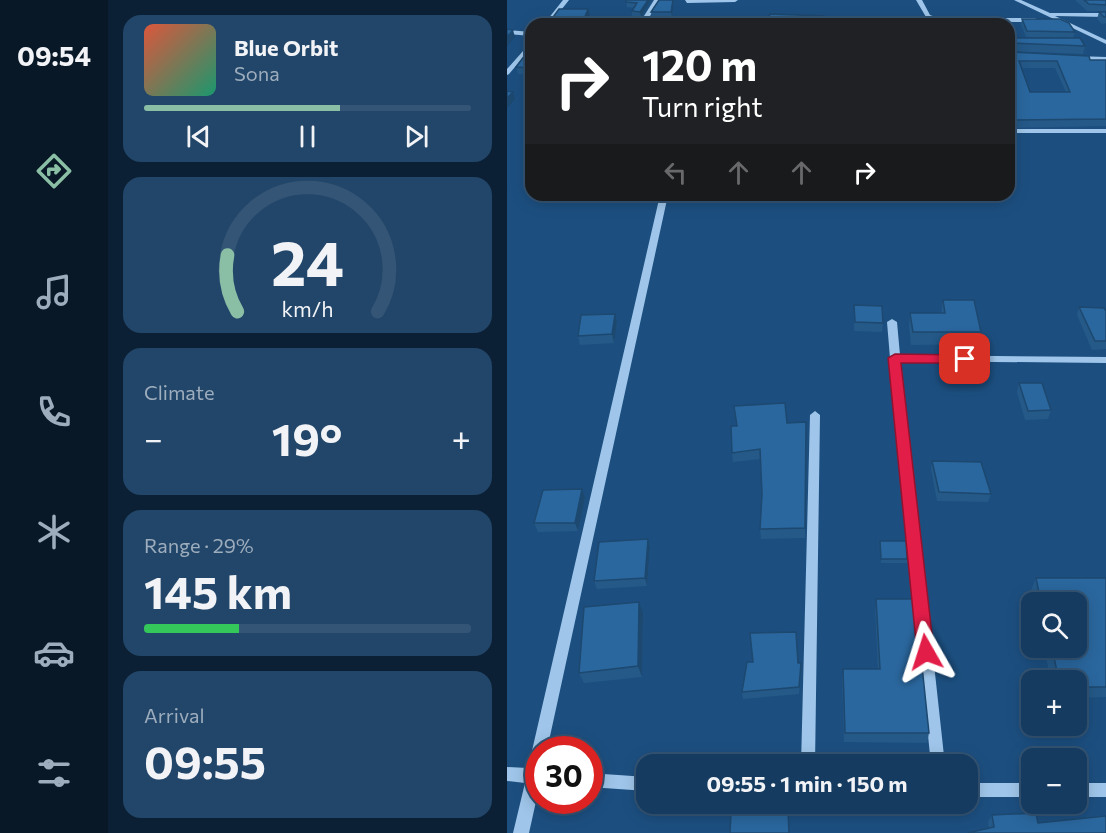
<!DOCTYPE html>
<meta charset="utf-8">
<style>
:root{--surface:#153b60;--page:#224669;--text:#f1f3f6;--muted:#9dadbd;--line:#345575;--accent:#8abfa5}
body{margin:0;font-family:Commissioner,sans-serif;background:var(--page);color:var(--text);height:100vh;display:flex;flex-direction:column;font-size:22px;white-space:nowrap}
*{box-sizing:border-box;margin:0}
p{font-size:20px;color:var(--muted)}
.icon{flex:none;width:33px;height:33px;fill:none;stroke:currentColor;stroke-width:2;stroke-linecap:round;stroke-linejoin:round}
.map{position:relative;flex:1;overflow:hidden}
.drawer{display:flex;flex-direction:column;gap:15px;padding:15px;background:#0c2035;width:399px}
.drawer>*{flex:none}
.banner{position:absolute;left:18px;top:18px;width:490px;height:183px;border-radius:18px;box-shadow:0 3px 15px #0003,0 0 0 2px var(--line);background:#202124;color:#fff;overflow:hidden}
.fabs{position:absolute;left:514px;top:592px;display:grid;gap:12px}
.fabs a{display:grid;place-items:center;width:66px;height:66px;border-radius:12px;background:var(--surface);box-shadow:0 3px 15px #0003,0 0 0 2px var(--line);font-size:30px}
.speed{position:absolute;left:18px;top:736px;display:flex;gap:12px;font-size:30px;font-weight:700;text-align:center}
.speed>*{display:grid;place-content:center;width:78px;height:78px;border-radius:50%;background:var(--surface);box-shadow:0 3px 15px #0003,0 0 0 2px var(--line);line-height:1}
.speed .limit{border:9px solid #d22;background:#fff;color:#111}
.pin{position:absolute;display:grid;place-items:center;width:51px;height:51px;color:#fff;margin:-26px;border-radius:12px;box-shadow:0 3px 9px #0006}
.me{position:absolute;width:66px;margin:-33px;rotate:354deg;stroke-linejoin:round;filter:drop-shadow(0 0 4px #0008)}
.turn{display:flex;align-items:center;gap:21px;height:126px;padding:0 18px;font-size:27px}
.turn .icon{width:78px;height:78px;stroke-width:2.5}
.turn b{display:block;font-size:42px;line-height:51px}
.lanes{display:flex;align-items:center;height:57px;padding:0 18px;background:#0003;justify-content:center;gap:30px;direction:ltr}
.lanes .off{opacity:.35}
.big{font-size:45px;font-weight:700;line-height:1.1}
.drawer .card{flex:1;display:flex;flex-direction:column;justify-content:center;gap:9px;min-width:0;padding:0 21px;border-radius:18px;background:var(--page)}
.drawer .dial{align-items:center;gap:0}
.dial svg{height:156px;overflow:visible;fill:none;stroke:var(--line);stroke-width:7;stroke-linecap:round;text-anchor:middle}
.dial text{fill:var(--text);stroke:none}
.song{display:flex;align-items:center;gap:18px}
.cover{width:72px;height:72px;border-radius:9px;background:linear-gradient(135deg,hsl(10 70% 55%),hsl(160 70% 35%))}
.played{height:6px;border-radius:3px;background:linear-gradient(90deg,var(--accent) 60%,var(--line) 60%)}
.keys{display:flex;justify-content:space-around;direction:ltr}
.heat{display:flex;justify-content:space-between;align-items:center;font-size:33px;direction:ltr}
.charge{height:9px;border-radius:4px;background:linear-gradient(90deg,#34c759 29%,var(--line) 0)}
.trip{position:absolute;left:129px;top:754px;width:342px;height:60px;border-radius:18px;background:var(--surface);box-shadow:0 3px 15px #0003,0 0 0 2px var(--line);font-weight:700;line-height:60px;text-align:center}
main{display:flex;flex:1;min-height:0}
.tab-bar{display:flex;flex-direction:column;width:108px;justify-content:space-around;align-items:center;background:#081826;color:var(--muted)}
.tab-bar .icon{width:42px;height:42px}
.tab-bar .selected{color:var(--accent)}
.tab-bar b{font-size:27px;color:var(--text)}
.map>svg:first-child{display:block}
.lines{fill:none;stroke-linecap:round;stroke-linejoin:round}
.minor{fill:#9fc6ea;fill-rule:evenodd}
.wall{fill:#245988;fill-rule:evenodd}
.shaded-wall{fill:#1d486f}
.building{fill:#2a679e;stroke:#1d486f;stroke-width:1.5;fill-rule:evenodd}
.route{fill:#e11d48;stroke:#92132f;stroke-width:1.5}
</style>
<main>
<nav class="tab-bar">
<b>09:54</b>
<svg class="icon selected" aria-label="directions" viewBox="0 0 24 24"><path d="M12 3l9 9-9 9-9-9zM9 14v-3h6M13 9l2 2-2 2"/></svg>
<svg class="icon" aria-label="music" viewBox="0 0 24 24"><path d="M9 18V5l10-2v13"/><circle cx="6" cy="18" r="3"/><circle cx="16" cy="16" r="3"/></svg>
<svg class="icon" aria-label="phone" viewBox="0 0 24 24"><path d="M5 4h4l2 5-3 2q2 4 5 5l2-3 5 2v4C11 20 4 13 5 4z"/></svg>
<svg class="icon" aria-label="climate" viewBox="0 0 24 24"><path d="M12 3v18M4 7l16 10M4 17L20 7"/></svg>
<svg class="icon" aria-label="car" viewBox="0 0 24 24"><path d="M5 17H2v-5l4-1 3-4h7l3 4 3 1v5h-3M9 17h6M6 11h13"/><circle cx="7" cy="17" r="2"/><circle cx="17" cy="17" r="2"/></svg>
<svg class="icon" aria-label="filters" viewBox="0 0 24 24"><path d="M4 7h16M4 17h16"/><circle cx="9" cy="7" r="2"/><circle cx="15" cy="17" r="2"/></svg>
</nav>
<section class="drawer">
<div class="card">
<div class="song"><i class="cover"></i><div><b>Blue Orbit</b><p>Sona</p></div></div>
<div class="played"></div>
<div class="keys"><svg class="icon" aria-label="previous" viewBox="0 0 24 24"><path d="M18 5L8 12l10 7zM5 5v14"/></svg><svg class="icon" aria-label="pause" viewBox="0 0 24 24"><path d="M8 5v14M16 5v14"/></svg><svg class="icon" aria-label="next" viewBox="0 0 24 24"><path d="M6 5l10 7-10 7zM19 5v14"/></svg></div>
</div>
<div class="card dial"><svg viewBox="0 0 100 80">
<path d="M14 69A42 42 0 1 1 86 69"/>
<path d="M14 69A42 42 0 0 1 9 40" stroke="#8abfa5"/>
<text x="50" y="56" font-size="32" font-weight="700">24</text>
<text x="50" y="72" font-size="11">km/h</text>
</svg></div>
<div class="card"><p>Climate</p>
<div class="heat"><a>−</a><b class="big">19°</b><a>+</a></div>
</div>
<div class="card"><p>Range · 29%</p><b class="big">145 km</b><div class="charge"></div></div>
<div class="card"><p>Arrival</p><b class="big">09:55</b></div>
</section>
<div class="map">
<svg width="599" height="833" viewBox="0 0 599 833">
<rect width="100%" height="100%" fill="#1c4f80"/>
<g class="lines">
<path class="minor" d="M56 0H62L43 24H37Z
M147 0H153L138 24H132Z
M178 0H231L228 2 180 3Z
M409 0H415L423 15 431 18H528L531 20 528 22H430L419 17Z
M507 0H514L543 13H599V17L548 16 599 40V44Z
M0 30 24 32V36L0 34Z
M24 42V48L2 74 0 75V69Z
M569 56 599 57V61L567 59V57Z
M24 114V125L18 122 21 116Z
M502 129H599V133H502Z
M153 195H161L40 750H32V788L22 833H6L18 783 0 781V767L21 768Z
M385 319 390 322 393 355 599 357V363L394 361 438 765H424L383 358 380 322Z
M308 411 313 415 308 765H294L303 415Z
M82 773 140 777V791L82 787Z
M460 783H525V797H460Z
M570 783H599V797H570Z"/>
</g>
<path class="wall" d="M119 0H144L134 17 125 16V11L127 8 120 7Z
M167 0 165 17H145L144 12Z
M568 0H599V11H580Z
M592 12H599V23L595 24 590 19Z
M515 19 568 32 566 38 519 37 514 25Z
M504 38 578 46 576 54 503 51 502 43Z
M24 47V75L11 74 9 67Z
M502 52 583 60H599V126L502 128ZM514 68H548L559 92H523Z
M338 195H366V197H338Z
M436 300 474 332 471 344 404 345 402 326 403 313H434Z
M347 305 376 323 375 332 347 331Z
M572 307 599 311V349L585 350 570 315Z
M108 314 110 322 107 343 73 345 71 336Z
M512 383 544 410 541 419 518 420 510 392Z
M299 422 298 538 254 539 253 529 255 494 253 459 226 462 225 453 280 423Z
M425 461 484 494 481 502 430 501 424 469Z
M78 498 71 531 31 532 27 523Z
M141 539 143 547 140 586 90 589 87 581Z
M373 541 400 559V563H374Z
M529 578H599V697L570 698V681H544L537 648H570V603H527L524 590Z
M369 599 422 733 420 743 337 742 335 679 336 669H371L368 610Z
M136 613 135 677 77 683 72 673Z
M291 663H294L292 694 236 699 235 692Z
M485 815 531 823 482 828 481 822Z"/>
<path class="shaded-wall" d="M141 0H144L134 17 133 12Z
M166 0H167L165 17 164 12Z
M81 9 83 16 79 24H75Z
M6 30 8 37 0 46V37Z
M6 92 8 99 0 108V98Z
M108 314 110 322 107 343 105 334Z
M75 489 78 498 71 531 68 523Z
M141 539 143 547 140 586 138 578Z
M132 602 136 613 135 677 131 666Z"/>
<path class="building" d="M119 0H141L133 12 125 11 130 3 119 2Z
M152 0H166L164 12H144Z
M577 0H599V5L582 4Z
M52 9H81L75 24H41Z
M592 12H599V17H597Z
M263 14 317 16 316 24H259Z
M382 19 383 24H367L366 20Z
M515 19H553L562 23 568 32 520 31Z
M0 29 6 30 0 37Z
M504 38H573L578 46 505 43Z
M24 47V68L9 67Z
M502 52 582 56 583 60H599V119L502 120ZM512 61H550L563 92H523Z
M0 91 6 92 0 98Z
M436 300H467L474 332H406L403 313H438Z
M347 305 375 306 376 323 348 322Z
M572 307 597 308 599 311V341H588Z
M108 314 105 334 71 336 74 315Z
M512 383H535L544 410 521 411Z
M278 403 280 423 299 422 298 528 253 529 255 494 253 449 225 453 224 426H230L227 406Z
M425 461 474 462 484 494 432 492Z
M75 489 68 523H27L36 490Z
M141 539 138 578 87 581 92 542Z
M373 541H399L400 559H374Z
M529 578H599V687H570V681H552L545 648H570V603H534Z
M369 599H408L422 733H338L336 669H373Z
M132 602 131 666 72 673 77 607Z
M289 632 291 663H294L292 687 235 692 240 662H246L243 633Z
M281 811 282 833H223L224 812Z
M529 813 531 823 599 816V833H461L487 827 485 815Z"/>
<path class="route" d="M388 354 458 355 464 359 458 363H394L427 652 425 658 419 660 413 658 410 652 381 358Z"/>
</svg>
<div class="fabs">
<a><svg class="icon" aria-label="search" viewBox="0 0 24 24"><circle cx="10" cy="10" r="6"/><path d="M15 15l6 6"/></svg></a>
<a>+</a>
<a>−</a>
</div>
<div class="speed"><div class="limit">30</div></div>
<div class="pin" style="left:458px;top:359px;background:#d93025"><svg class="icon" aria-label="arrive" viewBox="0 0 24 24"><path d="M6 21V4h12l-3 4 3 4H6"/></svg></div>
<svg class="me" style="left:419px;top:652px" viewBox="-20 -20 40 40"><path d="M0-17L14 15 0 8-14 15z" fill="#e11d48" stroke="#fff" stroke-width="4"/></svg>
<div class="trip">09:55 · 1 min · 150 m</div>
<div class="banner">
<div class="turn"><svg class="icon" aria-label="right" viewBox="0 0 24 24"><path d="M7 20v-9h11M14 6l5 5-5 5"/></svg><div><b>120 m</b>Turn right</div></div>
<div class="lanes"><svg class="icon off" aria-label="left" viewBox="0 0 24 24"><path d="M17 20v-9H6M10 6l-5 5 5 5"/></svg><svg class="icon off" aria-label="ahead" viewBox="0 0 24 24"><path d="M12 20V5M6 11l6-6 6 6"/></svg><svg class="icon off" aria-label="ahead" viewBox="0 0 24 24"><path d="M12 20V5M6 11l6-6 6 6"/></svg><svg class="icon" aria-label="right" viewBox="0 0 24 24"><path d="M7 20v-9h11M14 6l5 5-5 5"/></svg></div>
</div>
</div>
</main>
